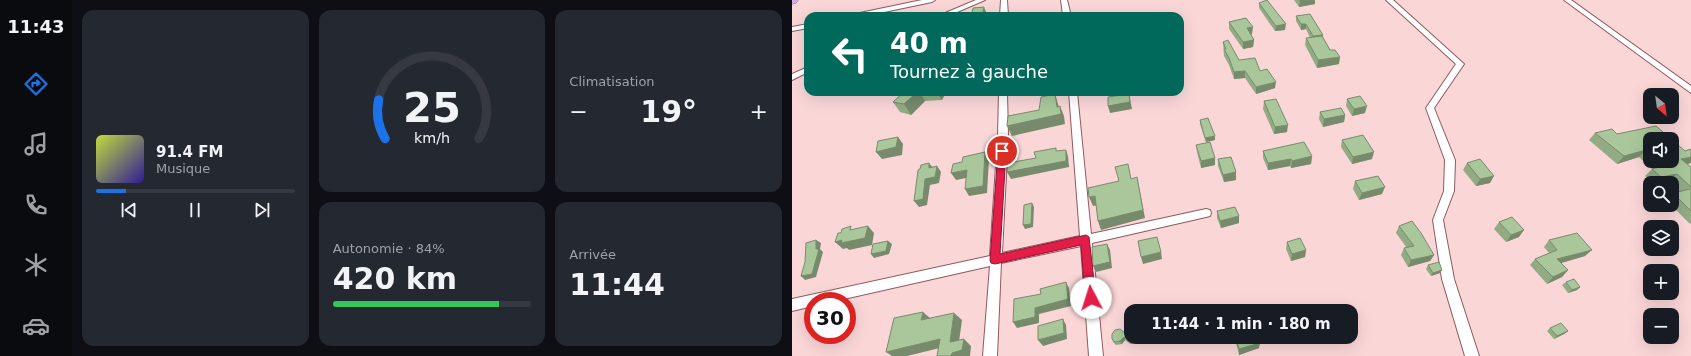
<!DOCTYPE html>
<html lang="fr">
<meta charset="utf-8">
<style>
:root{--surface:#171b24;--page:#242831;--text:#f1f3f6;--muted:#9ea1a6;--line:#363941;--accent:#1a73e8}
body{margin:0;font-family:"DejaVu Sans",sans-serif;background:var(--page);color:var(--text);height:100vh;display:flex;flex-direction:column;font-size:15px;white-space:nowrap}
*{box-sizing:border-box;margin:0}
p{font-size:13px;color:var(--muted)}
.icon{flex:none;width:22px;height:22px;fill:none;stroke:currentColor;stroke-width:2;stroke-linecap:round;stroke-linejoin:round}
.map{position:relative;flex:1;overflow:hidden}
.side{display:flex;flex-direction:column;gap:10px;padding:10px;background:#0d0f14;width:720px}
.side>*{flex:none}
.hud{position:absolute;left:12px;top:12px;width:380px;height:84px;border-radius:12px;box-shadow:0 4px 16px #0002;background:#00695c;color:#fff;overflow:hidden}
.needle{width:26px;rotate:151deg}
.buttons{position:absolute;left:851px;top:88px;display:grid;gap:8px}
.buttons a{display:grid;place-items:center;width:36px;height:36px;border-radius:8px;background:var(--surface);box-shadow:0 4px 16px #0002;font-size:20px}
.speed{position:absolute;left:12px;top:292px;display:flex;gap:8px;font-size:20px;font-weight:700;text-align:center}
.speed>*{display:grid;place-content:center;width:52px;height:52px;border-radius:50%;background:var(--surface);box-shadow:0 4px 16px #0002;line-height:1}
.speed .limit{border:6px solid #d22;background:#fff;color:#111}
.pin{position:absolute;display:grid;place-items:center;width:34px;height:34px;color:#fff;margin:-17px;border:2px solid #fff;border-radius:50%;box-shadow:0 1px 4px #0007}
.me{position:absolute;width:44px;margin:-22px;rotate:355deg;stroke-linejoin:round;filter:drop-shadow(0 0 3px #0008)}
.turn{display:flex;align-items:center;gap:14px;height:84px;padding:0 20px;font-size:18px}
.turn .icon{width:52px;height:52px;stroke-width:2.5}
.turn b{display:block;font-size:28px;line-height:34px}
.big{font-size:30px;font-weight:700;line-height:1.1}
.side .tile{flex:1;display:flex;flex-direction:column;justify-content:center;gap:6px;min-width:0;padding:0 14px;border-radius:12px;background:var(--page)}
.side .dial{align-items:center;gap:0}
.dial svg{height:104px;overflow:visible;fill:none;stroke:var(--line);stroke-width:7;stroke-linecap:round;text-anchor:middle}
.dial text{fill:var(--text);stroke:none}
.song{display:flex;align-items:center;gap:12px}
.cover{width:48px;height:48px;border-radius:6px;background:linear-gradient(135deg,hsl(70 70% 55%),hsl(250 70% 35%))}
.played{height:4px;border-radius:2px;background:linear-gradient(90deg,var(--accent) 15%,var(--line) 15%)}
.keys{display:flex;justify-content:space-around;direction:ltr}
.heat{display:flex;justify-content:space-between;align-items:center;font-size:22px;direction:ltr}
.charge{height:6px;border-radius:3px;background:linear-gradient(90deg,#34c759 84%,var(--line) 0)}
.side .tiles{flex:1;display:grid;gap:10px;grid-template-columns:repeat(3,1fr)}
.tile:first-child{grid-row:span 2}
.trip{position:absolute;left:332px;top:304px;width:234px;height:40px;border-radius:12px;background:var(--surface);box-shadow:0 4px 16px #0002;font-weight:700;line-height:40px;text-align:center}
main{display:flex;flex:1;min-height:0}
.dock{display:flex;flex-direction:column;width:72px;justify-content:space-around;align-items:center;background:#090b0e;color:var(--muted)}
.dock .icon{width:28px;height:28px}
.dock .selected{color:var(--accent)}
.dock b{font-size:18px;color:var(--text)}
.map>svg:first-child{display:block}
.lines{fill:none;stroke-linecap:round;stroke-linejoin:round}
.minor-casing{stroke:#8d5a5e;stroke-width:2}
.primary-casing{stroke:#8e5a9b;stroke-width:1}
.minor{fill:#fff;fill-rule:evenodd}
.primary{fill:#d6ade9;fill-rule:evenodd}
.wall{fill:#92ab85}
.shaded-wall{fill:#778b6c}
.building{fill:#aac79b;stroke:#778b6c}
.route{fill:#e11d48;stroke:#92132f}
</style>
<main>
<nav class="dock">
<b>11:43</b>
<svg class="icon selected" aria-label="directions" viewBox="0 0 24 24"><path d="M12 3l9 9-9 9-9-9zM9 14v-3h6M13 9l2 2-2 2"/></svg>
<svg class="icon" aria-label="music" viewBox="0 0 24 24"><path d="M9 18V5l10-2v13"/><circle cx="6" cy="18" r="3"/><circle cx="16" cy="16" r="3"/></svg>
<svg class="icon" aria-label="phone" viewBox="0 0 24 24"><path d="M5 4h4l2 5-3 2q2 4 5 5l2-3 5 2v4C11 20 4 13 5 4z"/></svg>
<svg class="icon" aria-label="climate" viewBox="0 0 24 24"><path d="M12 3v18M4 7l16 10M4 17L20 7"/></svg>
<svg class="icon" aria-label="car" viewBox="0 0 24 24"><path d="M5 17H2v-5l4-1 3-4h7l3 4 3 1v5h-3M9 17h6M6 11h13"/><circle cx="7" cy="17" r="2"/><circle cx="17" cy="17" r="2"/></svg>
</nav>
<section class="side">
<div class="tiles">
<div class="tile">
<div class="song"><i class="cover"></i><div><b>91.4 FM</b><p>Musique</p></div></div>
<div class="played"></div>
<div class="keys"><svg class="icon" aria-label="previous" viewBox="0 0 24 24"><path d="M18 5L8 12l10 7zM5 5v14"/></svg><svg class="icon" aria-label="pause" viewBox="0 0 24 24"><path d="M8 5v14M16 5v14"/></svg><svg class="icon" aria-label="next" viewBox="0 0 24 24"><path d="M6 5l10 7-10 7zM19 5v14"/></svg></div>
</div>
<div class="tile dial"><svg viewBox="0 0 100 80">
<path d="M14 69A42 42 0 1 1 86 69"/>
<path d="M14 69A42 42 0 0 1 9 39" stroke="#1a73e8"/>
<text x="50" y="56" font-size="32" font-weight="700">25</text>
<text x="50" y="72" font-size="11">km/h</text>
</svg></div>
<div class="tile"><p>Climatisation</p>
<div class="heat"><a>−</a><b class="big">19°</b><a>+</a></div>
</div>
<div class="tile"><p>Autonomie · 84%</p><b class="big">420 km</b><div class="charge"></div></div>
<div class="tile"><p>Arrivée</p><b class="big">11:44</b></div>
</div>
</section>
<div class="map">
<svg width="899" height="356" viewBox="0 0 899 356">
<rect width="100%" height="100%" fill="#fad6d7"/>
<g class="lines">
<g class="minor-casing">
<path id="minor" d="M130 0H143L140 2 73 16H59L63 14Z
M184 0H193L156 16H146Z
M209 0H215L216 16H208Z
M269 0H275L279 16H271Z
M594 0H601L672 64 642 108 663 160 662 191 651 220 662 279 687 356H673L650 279 641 220 652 191 653 160 634 108 664 64Z
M772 0H779L899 86V93Z
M16 24V28L0 31V27Z
M16 67V72L0 80V74Z
M207 92H215L216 136 210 253 288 236 277 92H285L299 234 414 209 418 210 419 213 418 216 414 217 300 243 311 356H297L289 246 209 263 205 356H191L198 266 43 301H21V306L0 311V299L198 256 206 136Z"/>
</g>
<g class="primary-casing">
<path id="primary" d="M0 0H6L4 3 0 4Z"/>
</g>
<use href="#minor" class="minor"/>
<use href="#primary" class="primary"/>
</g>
<path class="wall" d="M502 0H523V4L507 7Z
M467 3 493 30 483 31 467 8Z
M504 16 531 35 530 36 547 64 525 68 513 45 514 38H518L514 29 509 30 504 21Z
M437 22 460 34H459L462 40 461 47 451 49 437 29Z
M431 42 447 60 468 71 483 88 464 94 453 78 442 79 437 65 432 56Z
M107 92H154L150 100 133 101 119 115 108 112 101 102 108 95Z
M555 99 573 113 560 116 554 106Z
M472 101 495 132 482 134 471 109Z
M528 112 553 115 552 122 531 127 527 119Z
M408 120 423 136V140L414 142 408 124Z
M803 133 825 134 858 139V161H880L893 151 899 149V163L895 164 899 167V223L898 224 879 205H880V194L888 192 880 184V183H879L877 181 870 183H860L853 176 860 169 847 157 825 164 797 140Z
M550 140 580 159 560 164 549 147Z
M404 145 423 158V165L409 168 405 152Z
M471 151 520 156 519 164 499 168 498 166 476 170 471 158Z
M426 159 444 172V180L432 182 426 166Z
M675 163 698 183 684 186 671 170Z
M563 181 590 194 567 200 561 189Z
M425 211 447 223 429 228 425 218Z
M707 222 727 237 714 242 702 229Z
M607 226 642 255 638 261 616 267 609 255 612 248H615L604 233Z
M757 240 793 256 769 263 776 270 770 277 755 284 738 265 743 259 757 253 752 247Z
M495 242 514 250 513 257 499 261 494 249Z
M636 265 650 270 648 273 639 276 634 269Z
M774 282 788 287 785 290 776 293 770 285Z
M758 328 776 331 772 334 762 339 755 331Z
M339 337H347V339L343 343 338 344 333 340 330 344 324 345 321 342 320 339Z
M444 338 467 348 447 355 444 343Z"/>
<path class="shaded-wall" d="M508 0H523V4L507 7Z
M192 7 194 12 193 16H190Z
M494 24 493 30 483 31 484 26Z
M509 24H514V29L509 30Z
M461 27 460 34 455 35V28Z
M531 35 530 40 520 42 521 36Z
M462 40 461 47 451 49V42Z
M548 57 547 64 525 68 526 60Z
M453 71V78L442 79V72Z
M484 82 483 88 464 94V87Z
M125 92H128L133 101 119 115 112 104Z
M145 92H154L150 100Z
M374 92H386L374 95Z
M263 94 266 104 268 114V106L272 116 273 124 220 136 215 126 265 107Z
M337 94 340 109 318 113 316 106Z
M575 106 573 113 560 116 562 109Z
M553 115 552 122 531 127 532 119Z
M496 125 495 132 482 134 483 127Z
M423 136V140L414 142 413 138Z
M106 137 111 144 110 155 90 159 84 152Z
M274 150 276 156 277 167 219 179 215 172Z
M854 150 847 157 825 164 832 156Z
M193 152 197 159 195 193 177 196 173 189Z
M582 152 580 159 560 164 561 157Z
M520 156 519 164 499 168 500 161Z
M899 157V163L882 167 889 159Z
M423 158V165L409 168V161Z
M499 159 498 166 476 170V163Z
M137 163 142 169 137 168Z
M145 166 149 172 147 183 138 185 135 205 127 207 122 201 133 179Z
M175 170 179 177 164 180 159 173Z
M444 172V180L432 182 431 175Z
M885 174 877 181 870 183H863L869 177Z
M702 176 698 183 684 186 688 179Z
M345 177 353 218 309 230 306 221Z
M593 187 590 194 567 200 570 193Z
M303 196 306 205 301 206 297 197Z
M240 203 242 207 241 227 233 229 231 225Z
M447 216V223L429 228 428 221Z
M76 226 82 233 80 245 57 250 55 248 51 249 43 242 50 240Z
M732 230 727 237 714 242 719 235Z
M24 240 29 243 28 249 31 252 24 277 13 280 9 276 24 249Z
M96 241 100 244 97 254 82 258 79 254Z
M315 244 318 250 320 268 304 272 301 266Z
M514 250 513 257 499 261 500 254Z
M800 250 793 256 759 266 765 259Z
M369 252 370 259 351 264 349 257Z
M642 255 638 261 616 267 619 260Z
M650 270 648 273 639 276 641 273Z
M776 270 770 277 755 284 761 277Z
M274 282 277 288 279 306 247 314V323L225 328 221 322 243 308Z
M788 287 785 290 776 293 780 290Z
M131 312 139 319 129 320Z
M162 313 170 320 166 349 158 342Z
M271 319 274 325 275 339 251 346 246 340Z
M776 331 772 334 762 339 765 336Z
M332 337 333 340 330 344 328 341Z
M345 337H347V339L343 343 342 340Z
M148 339 156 346 115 356H100L94 352Z
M172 339 179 346 178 356H159L160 353Z
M468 343 467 348 447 355V349Z"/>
<path class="building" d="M475 0 494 24 484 26 467 3Z
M192 7 190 16H179L181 8Z
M518 14 531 35 521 36 514 24H509L504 16Z
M454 18 461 27 455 28 462 40 451 42 437 22Z
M530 36 538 50H543L548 57 526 60 514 38Z
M436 40 447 60 463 58 468 71 475 69 484 82 464 87 453 71 442 72 437 58 432 49H434L431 42Z
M107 92H125L112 104 101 102 111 93Z
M263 94 265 107 268 106 269 114 215 126 216 116 247 110 249 97Z
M337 94 338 102 316 106V97Z
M568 96 575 106 562 109 555 99Z
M484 99 496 125 483 127 472 101Z
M549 108 553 115 532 119 528 112Z
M416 118 423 136 413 138 408 120Z
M864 126 879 139H858V153L854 150 832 156 803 133 820 129 825 134Z
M571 135 582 152 561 157 550 140Z
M106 137 104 147 84 152 86 141Z
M880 140 893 151 899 149V157L889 159 899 167V187L885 174 869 177 860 169 872 166 867 161H880Z
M418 142 423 158 409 161 404 145Z
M512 142 520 156 500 161 499 159 476 163 471 151Z
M264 148V151L274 150V161L215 172 216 163 244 158 242 152Z
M193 152 191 186 173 189 175 170 159 173 161 164 170 162 171 157Z
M439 157 444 172 431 175 426 159Z
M688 159 702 176 688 179 675 163Z
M137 163V168L145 166 143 177 133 179 131 199 122 201 126 170 128 169 129 165Z
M336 164 339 179 345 177 351 210 306 221 303 196 297 197 296 188 327 181 323 167Z
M586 176 593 187 570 193 563 181Z
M898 189 899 190V211L881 193Z
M240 203 239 224 231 225 232 205Z
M443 207 447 216 428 221 425 211Z
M720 217 732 230 719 235 707 222Z
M620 221 629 233 642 255 619 260 612 248 622 246 607 226Z
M59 226 58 230 76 226 73 238 49 243 50 240 43 242 46 233H49L50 229Z
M785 233 800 250 765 259 776 270 761 277 743 259 765 250 757 240Z
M365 237 369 252 349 257 346 241Z
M508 238 514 250 500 254 495 242Z
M24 240V249H27L20 274 9 276 13 262 14 243Z
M96 241 94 251 79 254 81 244Z
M315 244 318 262 301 266 300 247Z
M647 262 650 270 641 273 636 265Z
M782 279 788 287 780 290 774 282Z
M274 282 276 299 243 308V317L221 322 222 299 249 294 248 289Z
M131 312 129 320 162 313 158 342 172 339 170 350 160 353 159 356H145L148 339 94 352 102 318Z
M271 319 272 333 246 340V326Z
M769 323 776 331 765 336 758 328Z
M328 329 333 333 337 329H339V337H345L342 340 337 341 332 337 328 341 323 342 320 339V334L323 330Z
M446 337H466L468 343 447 349 444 338Z"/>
<path class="route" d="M210 148 214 151 208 254 294 235 297 237 304 298 303 301 299 303 295 301 293 298 289 245 203 264 199 263 198 260 206 151Z"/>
</svg>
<div class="buttons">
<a><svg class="needle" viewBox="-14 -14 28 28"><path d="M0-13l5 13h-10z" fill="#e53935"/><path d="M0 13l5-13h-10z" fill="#9ea1a6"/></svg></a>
<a><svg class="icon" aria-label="sound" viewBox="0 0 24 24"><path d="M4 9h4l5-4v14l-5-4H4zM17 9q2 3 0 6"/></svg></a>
<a><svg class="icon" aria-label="search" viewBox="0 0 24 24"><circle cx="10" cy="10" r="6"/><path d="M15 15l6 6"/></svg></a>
<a><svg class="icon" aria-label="layers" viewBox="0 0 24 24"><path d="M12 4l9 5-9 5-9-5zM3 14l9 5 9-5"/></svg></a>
<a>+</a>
<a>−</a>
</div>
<div class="speed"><div class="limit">30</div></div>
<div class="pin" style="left:210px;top:151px;background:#d93025"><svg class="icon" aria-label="arrive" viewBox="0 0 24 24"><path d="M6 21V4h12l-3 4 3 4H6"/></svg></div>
<svg class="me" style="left:299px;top:298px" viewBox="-20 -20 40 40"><circle r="19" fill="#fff"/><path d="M0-13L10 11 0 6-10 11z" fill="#e11d48"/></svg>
<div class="trip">11:44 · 1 min · 180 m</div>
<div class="hud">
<div class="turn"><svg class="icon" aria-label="left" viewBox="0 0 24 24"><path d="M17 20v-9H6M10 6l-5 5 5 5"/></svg><div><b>40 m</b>Tournez à gauche</div></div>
</div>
</div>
</main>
